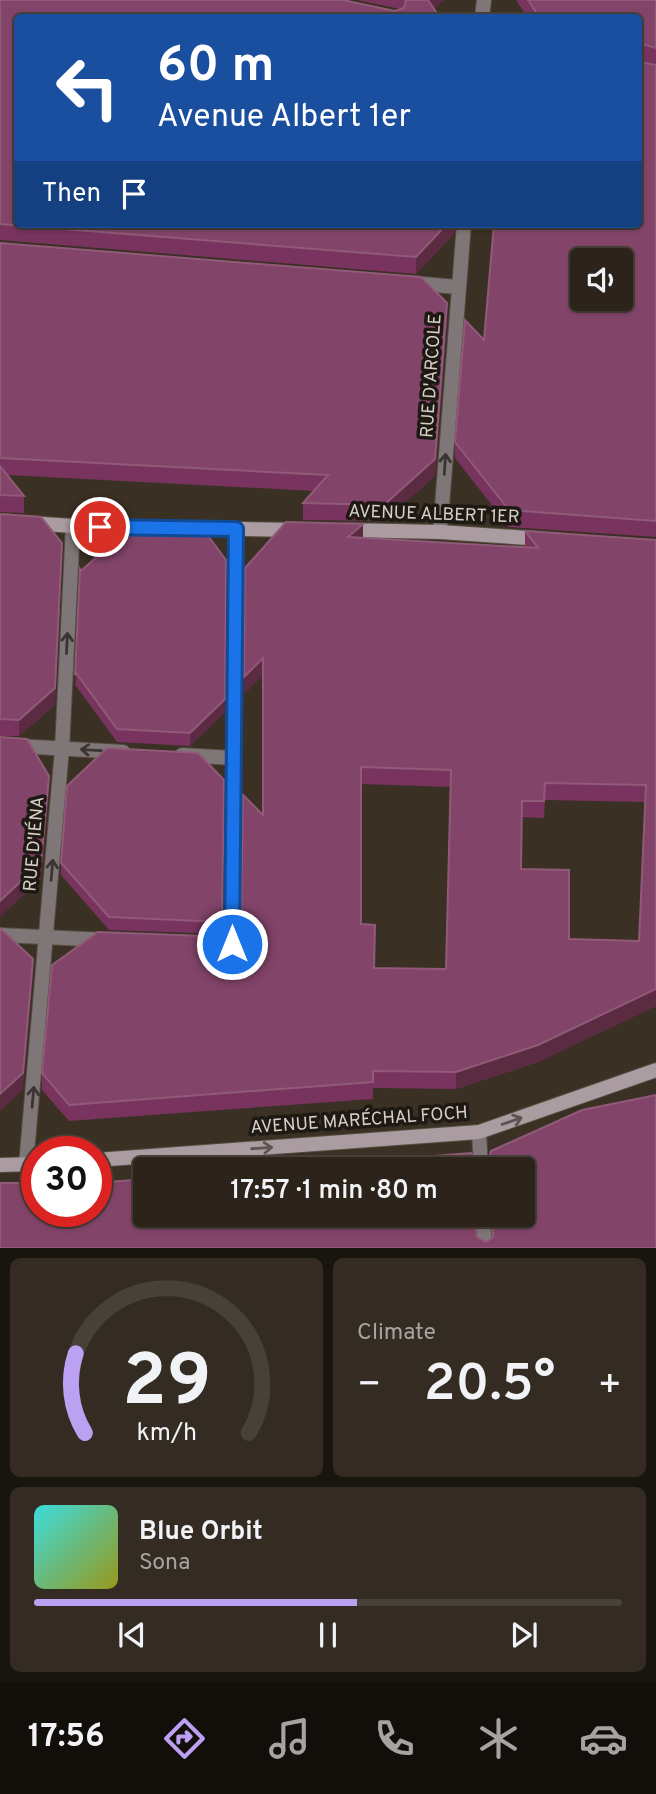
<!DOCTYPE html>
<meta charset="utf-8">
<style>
:root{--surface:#2c241a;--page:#342c23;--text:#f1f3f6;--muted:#a6a4a2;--line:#484139;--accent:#bca0f2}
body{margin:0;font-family:Overpass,sans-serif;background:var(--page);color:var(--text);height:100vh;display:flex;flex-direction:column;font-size:26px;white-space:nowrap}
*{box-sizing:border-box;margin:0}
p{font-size:23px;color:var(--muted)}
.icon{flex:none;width:38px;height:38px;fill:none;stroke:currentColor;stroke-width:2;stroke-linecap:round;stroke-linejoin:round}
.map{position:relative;height:1248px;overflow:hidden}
.details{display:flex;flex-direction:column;gap:10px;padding:10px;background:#18140e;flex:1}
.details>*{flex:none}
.guide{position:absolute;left:14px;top:14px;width:628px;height:214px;border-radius:7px;box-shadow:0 2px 5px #0004,0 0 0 2px var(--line);background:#1a4fa0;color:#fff;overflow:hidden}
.fabs{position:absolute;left:570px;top:248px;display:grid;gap:14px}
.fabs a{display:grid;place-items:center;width:63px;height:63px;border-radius:7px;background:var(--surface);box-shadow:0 2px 5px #0004,0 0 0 2px var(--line);font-size:35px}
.speed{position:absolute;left:21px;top:1136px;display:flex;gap:14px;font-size:35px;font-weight:700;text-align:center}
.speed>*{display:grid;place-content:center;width:91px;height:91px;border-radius:50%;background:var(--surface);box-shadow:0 2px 5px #0004,0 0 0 2px var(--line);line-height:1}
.speed .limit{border:10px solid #d22;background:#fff;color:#111}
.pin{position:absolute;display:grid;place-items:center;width:60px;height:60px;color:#fff;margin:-30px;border:4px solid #fff;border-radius:50%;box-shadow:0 2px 7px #0007}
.me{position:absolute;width:77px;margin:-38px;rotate:0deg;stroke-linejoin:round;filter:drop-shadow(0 0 5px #0008)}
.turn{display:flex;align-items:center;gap:24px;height:147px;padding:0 28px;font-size:32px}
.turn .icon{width:91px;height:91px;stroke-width:2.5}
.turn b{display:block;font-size:49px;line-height:60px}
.then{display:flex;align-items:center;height:66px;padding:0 28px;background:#0003;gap:14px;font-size:26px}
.big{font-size:52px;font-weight:600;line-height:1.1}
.details .tile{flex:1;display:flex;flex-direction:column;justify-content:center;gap:10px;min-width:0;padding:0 24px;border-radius:10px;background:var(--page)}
.details .dial{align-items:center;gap:0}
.dial svg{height:182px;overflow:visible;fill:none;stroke:var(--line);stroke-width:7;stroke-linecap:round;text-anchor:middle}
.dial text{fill:var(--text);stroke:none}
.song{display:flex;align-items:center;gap:21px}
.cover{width:84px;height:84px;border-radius:10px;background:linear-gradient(135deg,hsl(180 70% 55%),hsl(60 70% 35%))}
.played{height:7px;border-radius:4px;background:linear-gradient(90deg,var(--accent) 55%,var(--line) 55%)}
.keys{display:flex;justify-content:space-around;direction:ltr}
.heat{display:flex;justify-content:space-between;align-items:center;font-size:38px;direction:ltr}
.details .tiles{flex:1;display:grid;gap:10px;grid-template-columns:1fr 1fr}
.tile:last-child{grid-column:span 2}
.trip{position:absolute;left:133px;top:1157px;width:402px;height:70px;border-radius:7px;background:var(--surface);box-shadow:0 2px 5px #0004,0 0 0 2px var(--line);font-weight:600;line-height:70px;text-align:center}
.menu{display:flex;height:112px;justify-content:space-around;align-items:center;background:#120e0a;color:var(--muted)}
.menu .icon{width:49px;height:49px}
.menu .selected{color:var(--accent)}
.menu b{font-size:32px;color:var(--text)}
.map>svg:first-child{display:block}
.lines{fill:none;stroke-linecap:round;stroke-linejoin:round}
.street-casing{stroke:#564d41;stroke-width:16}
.secondary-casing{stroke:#564d41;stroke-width:16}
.street{stroke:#7f7678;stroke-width:14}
.secondary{stroke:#aa9ca0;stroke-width:14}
.wall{fill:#78335e;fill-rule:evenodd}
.shaded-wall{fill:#5b2b42}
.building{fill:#824469;stroke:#905a78;stroke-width:2;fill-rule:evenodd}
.oneway{stroke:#3b3531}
.oneway2{stroke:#5d5452}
.route-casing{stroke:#114b97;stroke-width:18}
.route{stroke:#1a73e8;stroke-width:12}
.labels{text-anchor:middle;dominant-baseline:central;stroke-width:7;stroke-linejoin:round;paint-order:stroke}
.street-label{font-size:18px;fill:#d7d0c8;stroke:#1e1913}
</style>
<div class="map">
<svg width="656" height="1248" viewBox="0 0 656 1248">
<rect width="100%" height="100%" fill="#3a3023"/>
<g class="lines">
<g class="street-casing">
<path id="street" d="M482 18 484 0
M411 283 458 287
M440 532 464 224
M0 745 123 752
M182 755 233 758
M0 935 107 940
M222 943 232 944 236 529
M479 1132 481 1169
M26 1165 62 749 73 526
M483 1214 485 1248"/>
</g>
<g class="secondary-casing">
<path id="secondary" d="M0 521 73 526 148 527
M185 528 298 530
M346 530 440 532 543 539
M96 1160 479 1132 656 1070
M0 1165 37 1164"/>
</g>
<use href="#street" class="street"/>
<use href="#secondary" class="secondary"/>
</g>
<path class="wall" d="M0 0 395 11 400 9 357 0H444L434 8 440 18H18V224H455L454 234 416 274 0 240Z
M516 0H656V65L639 60V18H528Z
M656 65V537L509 527 455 458V442L484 340Z
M0 243 447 319 435 476 384 521 303 520V503L314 491 7 475 24 496V513L0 512Z
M0 514 62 560 55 705 19 736H0Z
M525 531 656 540V1006L538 1062 456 1089 373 1088V1099L69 1121 42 1090V1073L241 932 263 815V675L244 694 363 538 525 547ZM361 784 450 787 446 969 375 968 361 924ZM545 800 645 802 639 941 569 939 521 869 522 817 544 818Z
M80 569 225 712 190 746 117 742 76 686 75 687Z
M224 780 222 934 109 930 61 875V863Z"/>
<path class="shaded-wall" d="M426 0H444L426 14Z
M447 224H455L454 234 416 274V257Z
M447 303V319L435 476 384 521V505Z
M363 524V540L348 537Z
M62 543 55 705 19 736V720Z
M226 573 225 712 190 746V733Z
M263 658V675L244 694V677Z
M76 673V686L75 687V675Z
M49 776V793L41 879 0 917V901Z
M33 959V976L23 1090 0 1111V1094Z
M656 989V1006L538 1062 456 1089V1072Z"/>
<path class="building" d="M0 0H343L395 11 404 8 406 0H428L440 18H18V224H447L416 257 0 224Z
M528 0H656V48L639 43V18H540Z
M639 62 656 65V521L509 510 455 442 465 320 484 340 494 224H639ZM583 261H621V299H583Z
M0 243 421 277 447 303 435 459 384 505 303 503 328 475 0 458Z
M0 466 24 496 0 495Z
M0 514 41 517 62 543 55 688 19 720 0 719Z
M286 522 363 524 348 537 538 548 525 531 656 540V989L538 1045 456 1072 373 1071V1082L69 1105 42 1073 52 965 98 932 232 937 241 932 243 795 263 815V658L244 677 245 568ZM361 767 451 770 446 969 374 968 375 925 361 924ZM545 783 646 785 639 941 569 939V870L521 869 522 801H544Z
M133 524 200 525 226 560 225 699 190 733 117 729 76 673 75 675 80 569 81 571Z
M0 737 27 739 49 776 41 862 0 901Z
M107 748 198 753 224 780 222 922 109 917 61 863 67 786Z
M0 928 33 959 23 1073 0 1094Z
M656 1095V1248H0V1183H37V1211H96V1183L145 1179V1214H475L477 1237 486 1242 493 1237 492 1214H523V1169H271L471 1153 476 1161 482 1163 489 1158 491 1151 582 1110Z"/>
<defs><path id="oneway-shaft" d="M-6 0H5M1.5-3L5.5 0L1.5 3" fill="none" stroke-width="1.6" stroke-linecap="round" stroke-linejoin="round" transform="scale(1.75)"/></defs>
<g class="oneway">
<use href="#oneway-shaft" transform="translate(445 464) rotate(-86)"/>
<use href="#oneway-shaft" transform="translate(67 643) rotate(-87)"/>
<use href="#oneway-shaft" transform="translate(91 750) rotate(-177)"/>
<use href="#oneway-shaft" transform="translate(52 870) rotate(-85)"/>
<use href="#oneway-shaft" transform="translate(33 1097) rotate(-85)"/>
</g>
<g class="oneway2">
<use href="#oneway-shaft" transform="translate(512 1121) rotate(-19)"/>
<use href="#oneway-shaft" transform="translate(262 1148) rotate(-4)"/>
</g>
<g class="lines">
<g class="route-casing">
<path id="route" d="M100 527 236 529 232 944"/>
</g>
<use href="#route" class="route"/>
</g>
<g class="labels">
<g class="street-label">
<text transform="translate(432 376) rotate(-86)">RUE D'ARCOLE</text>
<text transform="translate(434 515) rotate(2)">AVENUE ALBERT 1ER</text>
<text transform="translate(35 844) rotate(-85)">RUE D'IÉNA</text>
<text transform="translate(359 1121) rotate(-4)">AVENUE MARÉCHAL FOCH</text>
</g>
</g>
</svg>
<div class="fabs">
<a><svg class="icon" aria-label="sound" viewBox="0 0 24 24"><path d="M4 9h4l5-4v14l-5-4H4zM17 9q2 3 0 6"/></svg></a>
</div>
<div class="speed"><div class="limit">30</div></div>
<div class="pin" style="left:100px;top:527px;background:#d93025"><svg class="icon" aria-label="arrive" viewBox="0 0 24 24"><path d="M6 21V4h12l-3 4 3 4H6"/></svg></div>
<svg class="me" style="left:232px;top:944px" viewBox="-20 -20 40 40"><circle r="17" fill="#1a73e8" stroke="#fff" stroke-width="3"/><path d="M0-11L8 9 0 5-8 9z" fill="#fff"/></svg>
<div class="trip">17:57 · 1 min · 80 m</div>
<div class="guide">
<div class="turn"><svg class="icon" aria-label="left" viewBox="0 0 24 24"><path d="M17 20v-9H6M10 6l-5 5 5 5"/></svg><div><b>60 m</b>Avenue Albert 1er</div></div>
<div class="then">Then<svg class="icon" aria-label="arrive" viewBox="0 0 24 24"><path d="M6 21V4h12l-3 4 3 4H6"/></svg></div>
</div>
</div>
<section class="details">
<div class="tiles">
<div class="tile dial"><svg viewBox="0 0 100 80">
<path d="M14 69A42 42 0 1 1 86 69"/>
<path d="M14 69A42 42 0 0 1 10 34" stroke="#bca0f2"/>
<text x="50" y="56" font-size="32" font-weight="700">29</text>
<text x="50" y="72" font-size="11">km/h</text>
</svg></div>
<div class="tile"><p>Climate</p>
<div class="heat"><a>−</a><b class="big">20.5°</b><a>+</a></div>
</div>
<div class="tile">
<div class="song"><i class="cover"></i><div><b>Blue Orbit</b><p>Sona</p></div></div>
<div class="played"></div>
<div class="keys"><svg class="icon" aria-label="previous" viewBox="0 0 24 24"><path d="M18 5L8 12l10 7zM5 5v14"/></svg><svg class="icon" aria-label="pause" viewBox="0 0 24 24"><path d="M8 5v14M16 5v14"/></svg><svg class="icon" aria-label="next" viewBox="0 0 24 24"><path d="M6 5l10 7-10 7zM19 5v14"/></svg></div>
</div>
</div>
</section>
<nav class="menu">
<b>17:56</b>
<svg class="icon selected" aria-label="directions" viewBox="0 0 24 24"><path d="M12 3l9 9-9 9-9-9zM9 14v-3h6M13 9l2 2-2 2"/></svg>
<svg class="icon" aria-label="music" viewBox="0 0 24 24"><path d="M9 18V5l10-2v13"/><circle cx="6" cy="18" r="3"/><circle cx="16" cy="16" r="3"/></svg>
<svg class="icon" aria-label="phone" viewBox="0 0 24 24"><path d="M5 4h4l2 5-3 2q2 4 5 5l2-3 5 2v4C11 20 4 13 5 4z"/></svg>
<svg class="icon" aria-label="climate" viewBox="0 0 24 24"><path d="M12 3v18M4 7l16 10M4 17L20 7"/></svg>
<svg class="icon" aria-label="car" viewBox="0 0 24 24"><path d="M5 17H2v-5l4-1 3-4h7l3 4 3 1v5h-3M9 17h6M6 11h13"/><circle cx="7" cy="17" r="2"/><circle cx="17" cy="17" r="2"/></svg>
</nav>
